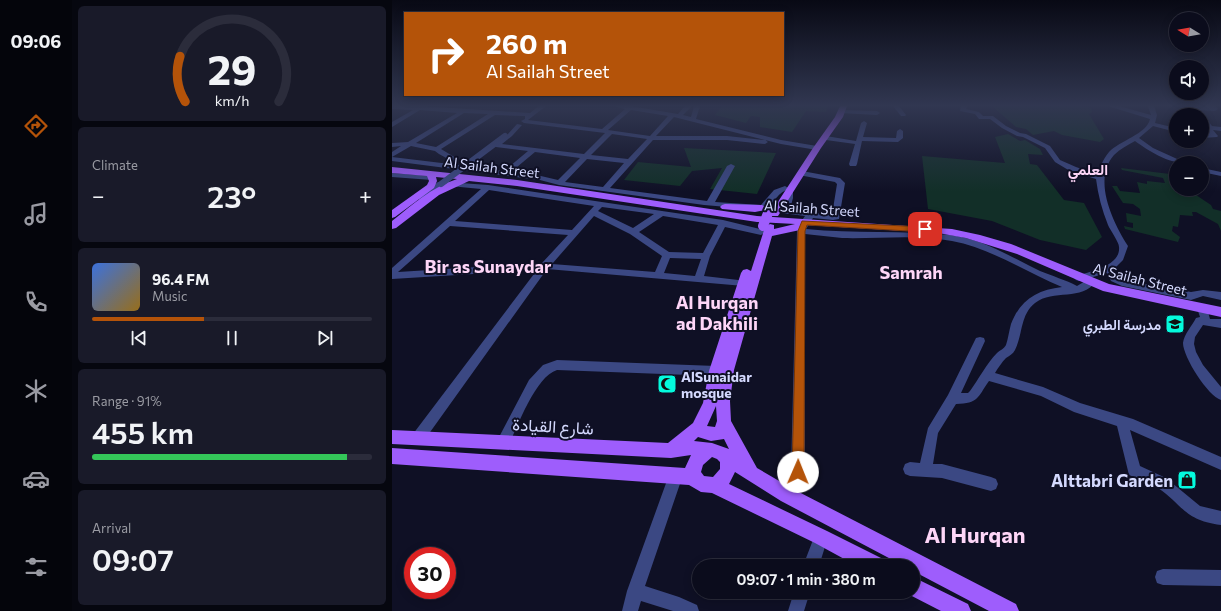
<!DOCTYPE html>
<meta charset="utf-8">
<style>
:root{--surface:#0b0c1c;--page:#191a29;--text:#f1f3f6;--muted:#9a9ba3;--line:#2b2c3b;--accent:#b45309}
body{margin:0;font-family:Commissioner,Vazirmatn,sans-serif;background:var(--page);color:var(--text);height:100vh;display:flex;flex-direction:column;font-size:15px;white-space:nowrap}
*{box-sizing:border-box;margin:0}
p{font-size:13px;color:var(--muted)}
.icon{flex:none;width:22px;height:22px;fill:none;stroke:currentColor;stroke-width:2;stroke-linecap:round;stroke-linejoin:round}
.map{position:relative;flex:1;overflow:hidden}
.side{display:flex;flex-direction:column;gap:6px;padding:6px;background:#06070f;width:320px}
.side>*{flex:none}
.banner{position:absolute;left:12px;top:12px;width:380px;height:84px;border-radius:0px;box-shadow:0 2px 10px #0003,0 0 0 1px var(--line);background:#b45309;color:#fff;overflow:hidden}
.needle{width:26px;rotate:281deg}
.controls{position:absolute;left:777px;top:12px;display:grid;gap:8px}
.controls a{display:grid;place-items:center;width:40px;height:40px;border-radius:50%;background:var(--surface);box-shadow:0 2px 10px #0003,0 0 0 1px var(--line);font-size:20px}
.speed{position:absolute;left:12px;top:547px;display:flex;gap:8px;font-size:20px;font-weight:700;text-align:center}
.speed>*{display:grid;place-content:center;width:52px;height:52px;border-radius:50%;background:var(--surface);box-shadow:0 2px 10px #0003,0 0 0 1px var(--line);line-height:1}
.speed .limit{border:6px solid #d22;background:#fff;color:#111}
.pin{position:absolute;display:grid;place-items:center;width:34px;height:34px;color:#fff;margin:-17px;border-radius:8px;box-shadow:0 2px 6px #0006}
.me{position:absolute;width:44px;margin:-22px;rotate:1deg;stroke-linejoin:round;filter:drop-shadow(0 0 3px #0008)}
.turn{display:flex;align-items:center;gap:14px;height:84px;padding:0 16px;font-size:18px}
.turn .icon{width:52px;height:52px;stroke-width:2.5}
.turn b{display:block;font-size:28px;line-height:34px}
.big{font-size:30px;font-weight:600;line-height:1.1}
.side .tile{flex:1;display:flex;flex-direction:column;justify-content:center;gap:6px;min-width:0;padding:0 14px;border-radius:6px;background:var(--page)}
.side .dial{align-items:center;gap:0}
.dial svg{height:104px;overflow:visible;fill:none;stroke:var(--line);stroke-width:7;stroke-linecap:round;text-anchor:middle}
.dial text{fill:var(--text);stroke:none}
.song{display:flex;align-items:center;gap:12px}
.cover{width:48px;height:48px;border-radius:6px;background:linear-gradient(135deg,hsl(220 70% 55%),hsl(40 70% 35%))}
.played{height:4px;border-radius:2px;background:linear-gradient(90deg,var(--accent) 40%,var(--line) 40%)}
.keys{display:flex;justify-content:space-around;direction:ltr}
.heat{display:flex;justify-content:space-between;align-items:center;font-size:22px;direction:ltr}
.charge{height:6px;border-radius:3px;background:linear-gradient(90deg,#34c759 91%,var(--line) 0)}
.trip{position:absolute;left:300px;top:559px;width:228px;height:40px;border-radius:20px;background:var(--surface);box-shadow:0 2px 10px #0003,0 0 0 1px var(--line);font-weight:600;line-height:40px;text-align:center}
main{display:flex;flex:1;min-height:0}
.menu{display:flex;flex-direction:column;width:72px;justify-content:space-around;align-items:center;background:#04050b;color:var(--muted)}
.menu .icon{width:28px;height:28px}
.menu .current{color:var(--accent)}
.menu b{font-size:18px;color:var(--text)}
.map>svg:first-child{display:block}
.green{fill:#122f28}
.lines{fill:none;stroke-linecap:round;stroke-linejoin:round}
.minor{fill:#3b4883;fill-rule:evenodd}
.major{fill:#9e5dfc;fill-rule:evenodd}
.minor-bridge{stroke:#3b4883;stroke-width:6}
.major-bridge{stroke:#9e5dfc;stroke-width:10}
.route{fill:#b45309;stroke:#753606}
.labels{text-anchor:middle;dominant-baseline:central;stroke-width:4;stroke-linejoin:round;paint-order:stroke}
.street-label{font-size:14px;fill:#d4d9fe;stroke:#0f1025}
.poi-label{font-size:14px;font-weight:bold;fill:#d4d9fe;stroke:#0f1025;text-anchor:end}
.far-district-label{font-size:15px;font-weight:bold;fill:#fed6f8;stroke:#0f1025}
.near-street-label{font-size:17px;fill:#d4d9fe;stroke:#0f1025}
.near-poi-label{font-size:17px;font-weight:bold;fill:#d4d9fe;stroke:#0f1025;text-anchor:end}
.district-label{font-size:18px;font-weight:bold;fill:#fed6f8;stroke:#0f1025}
.near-district-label{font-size:22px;font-weight:bold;fill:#fed6f8;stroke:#0f1025}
</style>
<main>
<nav class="menu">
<b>09:06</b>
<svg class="icon current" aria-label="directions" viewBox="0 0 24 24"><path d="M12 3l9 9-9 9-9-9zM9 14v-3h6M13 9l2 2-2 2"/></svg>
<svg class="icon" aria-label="music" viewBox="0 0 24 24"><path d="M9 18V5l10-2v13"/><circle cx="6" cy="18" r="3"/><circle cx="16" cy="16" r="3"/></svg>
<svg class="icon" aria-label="phone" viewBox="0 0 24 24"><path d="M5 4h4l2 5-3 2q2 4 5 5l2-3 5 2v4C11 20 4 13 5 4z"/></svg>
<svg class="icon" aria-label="climate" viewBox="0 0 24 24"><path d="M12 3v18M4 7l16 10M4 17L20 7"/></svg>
<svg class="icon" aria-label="car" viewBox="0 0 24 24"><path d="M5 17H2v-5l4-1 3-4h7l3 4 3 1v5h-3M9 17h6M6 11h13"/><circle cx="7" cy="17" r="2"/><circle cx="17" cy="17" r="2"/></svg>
<svg class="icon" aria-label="filters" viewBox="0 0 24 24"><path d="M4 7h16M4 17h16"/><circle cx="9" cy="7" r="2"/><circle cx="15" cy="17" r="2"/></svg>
</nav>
<section class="side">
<div class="tile dial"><svg viewBox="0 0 100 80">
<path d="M14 69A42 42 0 1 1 86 69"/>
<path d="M14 69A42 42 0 0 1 10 34" stroke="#b45309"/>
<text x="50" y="56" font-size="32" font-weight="700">29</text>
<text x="50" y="72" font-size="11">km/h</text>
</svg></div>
<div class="tile"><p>Climate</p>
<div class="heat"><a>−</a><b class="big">23°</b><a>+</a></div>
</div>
<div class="tile">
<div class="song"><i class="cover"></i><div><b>96.4 FM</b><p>Music</p></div></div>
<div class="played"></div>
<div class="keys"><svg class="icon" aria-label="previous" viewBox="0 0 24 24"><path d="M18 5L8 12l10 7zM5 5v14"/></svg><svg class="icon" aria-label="pause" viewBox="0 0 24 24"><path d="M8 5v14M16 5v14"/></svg><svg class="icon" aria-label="next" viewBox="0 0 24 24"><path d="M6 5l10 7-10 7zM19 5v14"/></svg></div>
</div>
<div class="tile"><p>Range · 91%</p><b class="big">455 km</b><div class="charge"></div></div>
<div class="tile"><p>Arrival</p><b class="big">09:07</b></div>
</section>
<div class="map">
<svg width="829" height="611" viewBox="0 0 829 611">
<rect width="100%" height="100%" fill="#0f1025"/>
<path class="green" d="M330 106H435L434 112 414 111 400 132 368 127V117L359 116 354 123 323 115Z
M600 106H691L699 108 700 112 697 114 712 139 708 142 670 135 662 131 641 135 634 129 624 127Z
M616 134 628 141 633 140 648 149 651 155 636 154 638 164 645 165 672 200 692 203 710 237 694 250 648 240 600 221 536 209 530 156 613 163 603 137Z
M292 148 384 153 365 194 318 189 330 168 300 171 288 186 232 180 246 162 299 167Z
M729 168 778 174 784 180V189H795L819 205 821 209 829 211V231L826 224 804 212H800L801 216 788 215 786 227 781 226 780 231 788 237 786 242 733 229 732 226 741 228V223L735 222 734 213 749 216 748 209 741 204 731 203 720 186H725L728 191 748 193 745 182 755 184V181L773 183 771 178 730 170Z"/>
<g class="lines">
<path class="minor" d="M0 106H28L138 113 147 106H154L136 120 210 129 233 109 222 106H238L286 114 293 106H300L291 115 299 117 302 106H308L304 119 389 140 425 146 428 148 425 150 389 144 282 117 264 136H335L373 140 376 142 373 144 335 140H261L218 188 315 201 335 166 339 164 343 166 323 202 369 205 382 190 393 186 401 191V198L398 209 440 215 445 184 443 182 407 175 406 173 410 171 448 178 453 183 447 219 441 220 421 218 414 229C462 234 510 230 558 235 591 239 619 257 648 271 660 276 674 280 685 286L695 280H701L703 282C691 301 661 289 643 303 628 315 631 334 623 350 621 354 617 356 614 358 610 362 606 368 603 373L651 387 688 403 741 419 829 457V470L738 430 748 466 774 478 808 506 829 511V525C792 520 792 506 766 488 757 482 747 479 737 475L725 426 682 412 649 396 597 381C585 398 587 403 564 404L546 433 541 464H550L599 477 604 479 606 484 604 489 599 491 550 478 518 476 513 474 511 469 513 464 518 462 528 463 536 428 556 395 584 338 588 337 592 338 593 341 569 393H576L578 391C587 379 594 364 605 353 608 350 612 349 614 345 616 339 617 331 619 324 628 300 645 290 670 287 634 272 598 248 560 241 524 234 486 239 450 238 438 237 425 235 413 234V472L400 500 395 502 390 500 388 495 399 471 405 231 408 223 413 216 390 213 389 211 394 190C383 195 381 207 370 210L312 205 167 185 148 180 0 161V152L9 146 0 147V143L16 142 65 113 28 110 0 127V122L21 110 0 109ZM239 110 276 116 258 136 216 130ZM72 113 96 114 44 147 24 143ZM103 115 133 116V119L129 121 132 123 213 133 192 154 110 144 120 136 130 125 125 124 116 134 101 145 104 147 136 151 112 171 66 165 64 158 49 149ZM220 134 255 139 236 159 199 155ZM19 146 43 151 47 154 58 160V164L0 157ZM143 152 188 158 166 180 149 176 119 172ZM195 159 232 163 211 187 173 182Z
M501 106H507L514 115 513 116H509Z
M569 106H575L574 109 587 112 591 116H601L614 126 628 133 634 134 658 146 668 160 684 167 706 175C708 167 711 159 717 152 727 141 755 134 758 119L716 106H727L759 115 756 106H762L765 115 763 123 784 128V132L761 126 747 138 761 148 794 163C775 163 757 151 743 141 736 145 728 149 722 155 700 180 721 222 736 246L731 260 722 269 726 277 732 280 799 292 811 290 829 292V300L811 296 799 300 730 286 719 281 715 273 687 281 684 280 682 278 684 276C697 272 729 266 727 247 727 242 718 230 716 225 710 210 706 195 704 179L678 171 663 162 653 148 631 137 625 136 610 128 598 119H587L583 114 568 111Z
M824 106 826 109 823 111 808 110 820 126 829 127V131L821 130 826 136 825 137 810 138V134H817L814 129H810V125H813L810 121V115H806L800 108 803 106Z
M450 110 485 111 488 113 485 115 448 113 447 112Z
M472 121 475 123 471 137 504 138 505 131 508 129 511 131V138L506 142 470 141 465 164 464 166H458L457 164 463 144 434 140 431 138 434 136 464 141 469 123Z
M810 168 829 172V176L810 172Z
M0 173 40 176 44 178 40 180 0 177Z
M46 182H52L53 184 33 200H27V196Z
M55 182 96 185 270 211 331 220 372 230 373 232 369 235 333 227 318 256 312 276 355 281 357 283 352 286 155 269 31 442 26 444 21 442 20 438 21 434 145 270 0 279V268L89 189 58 186H55ZM97 190 202 206 180 230 63 221ZM210 207 262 214 241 228 206 211ZM202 216 238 234 270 256 263 272 160 264ZM271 216 326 225 311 253 277 252 247 232ZM58 226 176 235 150 263 6 272ZM278 258 309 259 303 276 272 273Z
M810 304 814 305 818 319H829V328L811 325 803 337 802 344 804 352 811 365 829 387V400C816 396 791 357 791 343 792 334 800 326 804 318L808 317 805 308 806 305Z
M165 360 324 366 328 368 330 371 328 374 324 376 165 370C144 376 125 427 116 447L111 449 106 447 105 443 106 439 137 380 151 365Z
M284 468 289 470 291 475 253 586 287 597 305 605 307 611H281L249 601 246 611H230L235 591 277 475 279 470Z
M429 530 434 532 436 537 427 566H411L424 532Z
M771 569 829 570V586L771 585 765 583 763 577 765 571Z
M402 592H418L412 611H396Z"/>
<path class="major" d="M448 106H455L451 117 429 148 386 216H380L378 214 421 148 443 117Z
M0 167 125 180 365 216 560 229 588 235 619 244 717 284 829 307V317L711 291 625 254 574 238 546 233 413 225 408 230 380 236 342 370 338 401 339 421 365 468 401 489 624 604 627 611H597L521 571V566H512L389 501 343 472 337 484 435 531 491 559 493 566H465L423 543 320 493 309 492 297 485 0 464V448L293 468 299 455 279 458 0 444V430L276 443 301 423 311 403 317 371 349 273 351 270 355 269 359 271 373 227 378 224 382 225V229L403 224 365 222 125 186 77 181 47 195 4 228 0 229V221C20 205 40 187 65 179L44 177 45 181 42 188 3 217 0 218V210L35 185 37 181 35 176 0 173ZM324 406 325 421 323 427 315 426ZM306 437 319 441 332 439 337 449 320 443 302 441ZM320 457 325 459 328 462V469L321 477 312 476 309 472 311 465Z
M333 204 370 205 375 208 373 210 363 212 330 209 328 207 330 205Z
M521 577 576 604 579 611H549L514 593 521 592Z"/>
<path class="minor-bridge" d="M49 184 113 136"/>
<path class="major-bridge" d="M371 226 376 213"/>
</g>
<linearGradient id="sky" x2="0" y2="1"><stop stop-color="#080914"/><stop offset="0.55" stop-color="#313751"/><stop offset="1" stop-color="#313751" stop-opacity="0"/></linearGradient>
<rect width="829" height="192" fill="url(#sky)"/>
<path class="route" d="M410 221 533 227 537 229 533 232 415 225 413 231 412 472 410 476 406 478 401 476 400 472 406 231Z"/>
<defs>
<g id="school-square" transform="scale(1)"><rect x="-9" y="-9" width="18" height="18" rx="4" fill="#04fadd" stroke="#0f1025"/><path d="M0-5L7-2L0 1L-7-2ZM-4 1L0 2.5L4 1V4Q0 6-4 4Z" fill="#111"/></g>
<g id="mosque-square" transform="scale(1)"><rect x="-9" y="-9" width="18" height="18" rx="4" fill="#04fadd" stroke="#0f1025"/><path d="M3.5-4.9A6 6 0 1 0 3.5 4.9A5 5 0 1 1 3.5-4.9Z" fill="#111"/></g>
<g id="shop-square" transform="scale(1)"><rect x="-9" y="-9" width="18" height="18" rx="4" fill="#04fadd" stroke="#0f1025"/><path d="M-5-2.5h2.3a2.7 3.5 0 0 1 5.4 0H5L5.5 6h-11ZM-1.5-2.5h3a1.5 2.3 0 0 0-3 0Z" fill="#111"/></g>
</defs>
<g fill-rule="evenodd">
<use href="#school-square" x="783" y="324"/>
<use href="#mosque-square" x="275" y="384"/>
<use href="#shop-square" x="795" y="480"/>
</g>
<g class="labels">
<g class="street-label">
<text transform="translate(100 167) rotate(7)">Al Sailah Street</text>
<text transform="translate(420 208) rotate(4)">Al Sailah Street</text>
<text transform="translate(748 279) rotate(14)">Al Sailah Street</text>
</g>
<g class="poi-label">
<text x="769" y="324">مدرسة الطبري</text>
<text x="289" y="376" text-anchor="start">AlSunaidar<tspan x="289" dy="16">mosque</tspan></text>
</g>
<g class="far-district-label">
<text x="696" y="169">العلمي</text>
</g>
<g class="near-street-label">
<text transform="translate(161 426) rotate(3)">شارع القيادة</text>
</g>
<g class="near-poi-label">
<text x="781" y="480">Alttabri Garden</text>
</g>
<g class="district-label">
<text x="96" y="266">Bir as Sunaydar</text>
<text x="519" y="272">Samrah</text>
<text x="325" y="302">Al Hurqan<tspan x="325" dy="21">ad Dakhili</tspan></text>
</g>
<g class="near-district-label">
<text x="583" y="534">Al Hurqan</text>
</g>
</g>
</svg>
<div class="controls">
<a><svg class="needle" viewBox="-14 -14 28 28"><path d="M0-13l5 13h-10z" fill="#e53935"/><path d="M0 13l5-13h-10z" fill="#9a9ba3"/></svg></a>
<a><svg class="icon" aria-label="sound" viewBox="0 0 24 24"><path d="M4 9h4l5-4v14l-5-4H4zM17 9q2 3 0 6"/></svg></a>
<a>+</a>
<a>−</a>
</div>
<div class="speed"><div class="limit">30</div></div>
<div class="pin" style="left:533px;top:229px;background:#d93025"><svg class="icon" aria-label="arrive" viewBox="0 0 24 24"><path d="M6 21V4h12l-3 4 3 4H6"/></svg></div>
<svg class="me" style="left:406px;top:472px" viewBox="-20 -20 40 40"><circle r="19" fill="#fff"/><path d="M0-13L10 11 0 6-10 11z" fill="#b45309"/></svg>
<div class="trip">09:07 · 1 min · 380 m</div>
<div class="banner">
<div class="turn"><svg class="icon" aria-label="right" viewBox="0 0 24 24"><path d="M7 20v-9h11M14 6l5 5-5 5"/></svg><div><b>260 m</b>Al Sailah Street</div></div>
</div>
</div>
</main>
